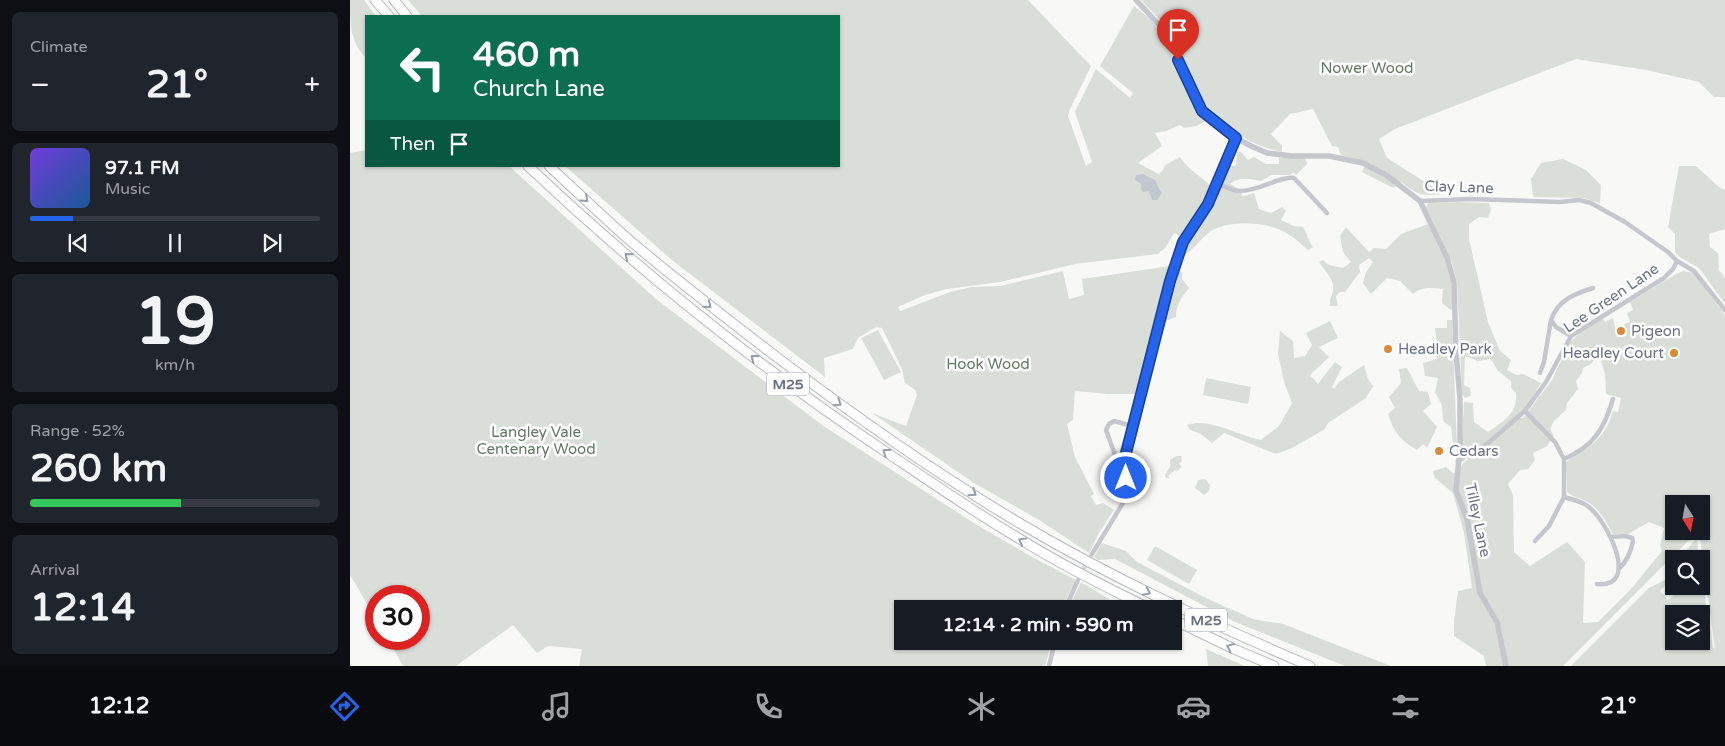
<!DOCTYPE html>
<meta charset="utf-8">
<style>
:root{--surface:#171b24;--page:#20242c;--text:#f1f3f6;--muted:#9ea1a6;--line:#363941;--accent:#2563eb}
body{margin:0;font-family:"Varela Round",sans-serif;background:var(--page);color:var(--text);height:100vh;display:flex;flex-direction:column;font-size:19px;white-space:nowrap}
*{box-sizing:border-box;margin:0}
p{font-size:16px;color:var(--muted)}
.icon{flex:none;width:28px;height:28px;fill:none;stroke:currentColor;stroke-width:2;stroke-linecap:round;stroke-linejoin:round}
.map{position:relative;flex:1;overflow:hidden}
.panel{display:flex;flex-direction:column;gap:12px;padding:12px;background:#0d0f14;width:350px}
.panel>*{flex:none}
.hud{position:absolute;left:15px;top:15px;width:475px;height:152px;border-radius:0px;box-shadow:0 1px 4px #0004;background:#0b6e4f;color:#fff;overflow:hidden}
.needle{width:32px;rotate:169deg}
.fabs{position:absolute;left:1315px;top:495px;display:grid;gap:10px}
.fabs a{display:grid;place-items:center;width:45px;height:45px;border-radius:0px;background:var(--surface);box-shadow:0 1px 4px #0004;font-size:25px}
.speed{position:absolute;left:15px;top:585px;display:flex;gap:10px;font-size:25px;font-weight:700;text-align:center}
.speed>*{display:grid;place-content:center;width:65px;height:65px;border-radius:50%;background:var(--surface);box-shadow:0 1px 4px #0004;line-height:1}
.speed .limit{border:8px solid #d22;background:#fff;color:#111}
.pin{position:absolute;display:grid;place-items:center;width:42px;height:42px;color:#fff;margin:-51px -21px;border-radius:50% 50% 50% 0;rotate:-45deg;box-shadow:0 0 5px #0007}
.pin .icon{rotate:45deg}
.me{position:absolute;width:55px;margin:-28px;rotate:0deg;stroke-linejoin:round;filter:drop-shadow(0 0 4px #0008)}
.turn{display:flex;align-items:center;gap:18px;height:105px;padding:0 25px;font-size:22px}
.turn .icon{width:65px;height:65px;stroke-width:2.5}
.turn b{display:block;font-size:35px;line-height:42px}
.then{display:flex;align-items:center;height:48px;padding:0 25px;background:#0003;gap:10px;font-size:19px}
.big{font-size:38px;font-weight:800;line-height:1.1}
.panel .widget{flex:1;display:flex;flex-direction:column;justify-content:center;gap:8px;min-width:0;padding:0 18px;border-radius:8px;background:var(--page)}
.panel .dial{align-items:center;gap:0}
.dial b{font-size:65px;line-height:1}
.song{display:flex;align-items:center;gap:15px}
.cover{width:60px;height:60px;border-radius:8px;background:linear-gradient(135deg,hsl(260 70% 55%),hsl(210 70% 35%))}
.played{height:5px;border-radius:2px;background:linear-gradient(90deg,var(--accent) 15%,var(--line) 15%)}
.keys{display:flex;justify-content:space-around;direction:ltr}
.heat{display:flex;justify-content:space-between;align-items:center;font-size:28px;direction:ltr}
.charge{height:8px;border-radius:4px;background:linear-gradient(90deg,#34c759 52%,var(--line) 0)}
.trip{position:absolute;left:544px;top:600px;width:288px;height:50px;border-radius:0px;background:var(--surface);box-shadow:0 1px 4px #0004;font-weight:800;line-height:50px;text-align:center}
.menu{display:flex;height:80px;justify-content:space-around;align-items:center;background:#090b0e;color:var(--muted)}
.menu .icon{width:35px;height:35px}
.menu .current{color:var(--accent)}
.menu b{font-size:22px;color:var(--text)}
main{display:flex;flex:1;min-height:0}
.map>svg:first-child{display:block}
.green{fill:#d9dfd8;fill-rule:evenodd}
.water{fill:#c2c7ce}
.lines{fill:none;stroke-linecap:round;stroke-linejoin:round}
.minor-tunnel{stroke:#d4d7db;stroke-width:4.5;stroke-dasharray:4.5 2;stroke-linecap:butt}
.motorway-casing{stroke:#b8babe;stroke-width:11}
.minor{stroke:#c5c7cc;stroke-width:4.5}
.tertiary{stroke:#c5c7cc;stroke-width:5.5}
.motorway{stroke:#fff;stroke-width:9}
.oneway{stroke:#979caa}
.route-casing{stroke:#184099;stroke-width:12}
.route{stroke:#2563eb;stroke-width:9}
.poi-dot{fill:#d98a36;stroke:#fff;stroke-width:2}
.labels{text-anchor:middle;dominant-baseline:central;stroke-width:5;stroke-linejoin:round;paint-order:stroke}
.shield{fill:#fff;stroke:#979caa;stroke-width:1}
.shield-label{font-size:14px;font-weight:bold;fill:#6a7186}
.park-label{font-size:15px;fill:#647866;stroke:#fff}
.street-label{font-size:15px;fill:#6a7186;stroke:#fff}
.poi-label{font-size:15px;fill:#6a7186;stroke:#fff;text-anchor:start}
</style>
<main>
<section class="panel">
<div class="widget"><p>Climate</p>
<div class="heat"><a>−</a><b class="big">21°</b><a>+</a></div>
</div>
<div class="widget">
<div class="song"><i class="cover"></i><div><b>97.1 FM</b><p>Music</p></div></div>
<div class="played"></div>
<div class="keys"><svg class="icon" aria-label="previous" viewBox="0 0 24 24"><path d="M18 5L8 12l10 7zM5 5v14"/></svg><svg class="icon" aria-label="pause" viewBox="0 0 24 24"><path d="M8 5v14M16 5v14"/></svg><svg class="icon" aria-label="next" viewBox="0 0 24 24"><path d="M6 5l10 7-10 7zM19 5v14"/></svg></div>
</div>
<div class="widget dial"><b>19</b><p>km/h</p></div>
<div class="widget"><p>Range · 52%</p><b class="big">260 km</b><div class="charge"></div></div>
<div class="widget"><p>Arrival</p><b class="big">12:14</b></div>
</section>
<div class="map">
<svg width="1375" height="666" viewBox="0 0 1375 666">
<rect width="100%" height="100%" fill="#f8f9f7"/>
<path class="green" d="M0 0H14L26 16H16V58C0 42 0 24 0 0Z
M58 0H678L741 66 720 109 718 116 736 166 742 162 725 112 746 69 780 98 783 93 750 66 784 6 801 20 811 33 833 78 838 76 822 40 811 21 791 0H1375V97H1364L1349 82 1296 70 1226 59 1045 129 1029 139 1037 158 1094 194C1072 196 1069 196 1051 182L1043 188 1012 172 1016 162 991 155 988 147 982 146 963 109 940 114 921 134 932 146V152C905 147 885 133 863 117L847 126 834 128 830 125 816 131 805 133 812 146 788 163 809 174 813 170 815 165 830 157C837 169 852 177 862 187L855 204 833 238 824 233 816 247 808 254 725 264 650 282 597 289 575 295 548 307 550 311 600 292 622 287 650 286 713 271 719 299 734 295 732 279 820 266 787 394H758L725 391 723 420 717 424 725 457 744 494 741 496 746 505 753 503 764 510 750 531 739 553 689 520 624 483 522 413 556 426 567 395 565 390 555 383 552 369 532 328 526 327 508 338 503 349 474 358 475 377 323 261 215 166H489V16H72Z
M16 150V166H159L306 299 472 425 627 525 684 558 726 580 711 609H552V641H702L695 666H229L232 649 198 646 187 653 163 625 106 666H53L38 639H69V596H26V619L0 575V153Z
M887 152H891L898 160 904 157 916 164H929V158H955L957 164 946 175 943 172 940 175H921L911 181C900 179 889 176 880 184L887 188 893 196 904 193 909 209 921 213 932 207 936 211 931 220 944 226 953 227C957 234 958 240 963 247L958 250C951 244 944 237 936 233 917 221 875 219 857 234 847 243 844 250 831 257 834 247 840 239 846 229 857 209 870 187 877 165L886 166Z
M1213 159 1236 170 1251 185 1250 203 1233 198 1183 197 1181 179 1191 163Z
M1329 166H1346L1369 187 1375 190V229L1359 234 1360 247 1368 253 1369 270 1375 278V304L1349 268 1331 258 1325 252V234L1318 227Z
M1107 202 1139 203 1141 210 1138 218 1129 217 1119 224V239L1138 322 1150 351 1161 360 1157 370 1167 375 1173 374 1191 383 1170 418H1173L1202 380 1220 342 1231 332 1253 318 1255 322 1263 318 1267 337 1277 336 1274 324 1280 322 1277 313 1283 310 1280 302 1326 274 1333 271 1344 273 1375 315V666H1221L1299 588 1315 580 1318 583 1310 591 1318 600 1329 590 1328 586H1351V571L1363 647 1365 649 1349 531H1351V504H1324V531H1348L1213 666H1136L1134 656 1104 636V621L1108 591 1122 588 1114 533 1103 493 1085 478 1083 471 1096 467 1103 473H1108L1114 462 1118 459 1111 454 1114 402 1123 403 1124 422 1138 432C1154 421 1168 413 1166 393L1161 388V381L1148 371 1141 359 1128 361 1115 356 1114 385 1120 388 1121 396 1115 398 1112 394 1107 282 1102 263 1076 207 1078 203ZM1250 358 1255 374 1256 394 1271 398 1268 412 1263 411C1253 443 1240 444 1216 462L1217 492C1223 498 1232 498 1239 503 1250 510 1257 523 1263 534H1279C1281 532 1296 524 1299 522L1314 528 1310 545 1312 551 1281 589 1248 622 1233 623 1235 562 1217 542 1180 566 1164 552 1163 495 1158 484 1170 470 1178 469 1185 460 1183 453 1197 446 1204 436 1200 429 1204 421 1216 410 1217 403 1228 389 1226 381 1232 373 1233 368 1241 364 1243 361ZM1324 614H1351V641H1324Z
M1078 224 1094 258 1101 280 1103 307 1101 310 1092 303 1093 289C1081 288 1073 286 1063 294L1050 281 1037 278 1021 294 1013 283 1016 272 1023 262 1019 258 1009 265 1010 272 995 292H990L986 296 988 306H980C979 299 982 297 983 290 985 280 974 270 969 262L973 260 979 265 993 268 1001 262 993 252 990 236 996 227 1019 252 1024 248 1036 249 1051 234Z
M826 272H832V279L839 288C831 298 826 305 826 317L816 321 814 316Z
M1097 320H1102L1107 446H1103L1101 427 1093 421 1092 405 1085 392 1088 378 1075 376 1073 363 1087 359V347L1085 328H1097Z
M980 321 988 338 969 347 979 357 960 375 968 384 985 362 992 367 982 387 984 389 989 382 1014 365 1018 379 1023 386 1016 398 978 423 975 429 942 448 926 454 874 433 862 443 851 434 840 430 837 425C858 417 890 436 911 440L929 426 942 403 934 382 928 353 930 331 943 341 944 358 955 356 962 345 956 333Z
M528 330 551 372 534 380 511 338Z
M1057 368 1069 391 1078 392 1081 404 1073 411 1087 427 1077 448 1073 444 1067 450C1051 441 1043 431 1038 414L1045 408 1039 397 1051 383 1049 369Z
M856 378 901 387 898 404 853 395Z
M826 456H831L832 461 829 464 832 467 827 471 825 470 818 476 820 478H816L815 475 820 467V460Z
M855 479 860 485 859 491 854 495 845 488 848 480Z
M1347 538 1349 559H1328L1330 557Z
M752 543 776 551 787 562 856 598 903 619 933 624 1041 666H995L885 622 765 559 748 560 744 557Z
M805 546 847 570 839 584 797 560Z
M731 582 775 609H754L730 601 727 609H718Z
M856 649 895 666H858Z"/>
<path class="water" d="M793 174 805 180 808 187 812 193 807 200H802L799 191 793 192 791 189V184L785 180 786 175Z"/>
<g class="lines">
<path class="minor-tunnel" d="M730 575 742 554"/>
<g class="motorway-casing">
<path id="motorway" d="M25 0 39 16
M44 0 57 16
M178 166C291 273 413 370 542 456 582 483 623 511 665 536 708 563 755 587 801 609
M199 166C225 190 250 214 277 238 326 280 377 319 428 358 506 417 587 474 671 524 764 579 862 624 960 666
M822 619 884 649 924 666"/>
</g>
<path class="minor" d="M866 183C873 186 882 191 889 191 908 192 929 176 944 178L977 213
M1070 201 1121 199 1210 202 1229 200 1241 203 1275 222 1318 252 1327 261 1344 271 1375 310
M1221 336 1206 327 1201 320C1208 300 1224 294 1243 288
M1190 373 1194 362 1201 320
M1175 411 1205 442 1214 459V497L1199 526 1185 541
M1214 459C1244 446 1254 429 1263 399
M1108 461 1137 444 1175 411 1196 382 1221 336 1314 278 1323 269 1327 261
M775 477 771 471 756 430 759 424 764 421 782 426
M1214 497C1221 499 1230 501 1236 505 1256 517 1292 589 1247 584
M1261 537 1275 536 1282 538 1283 541C1281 552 1277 561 1269 569
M742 554 776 498V453L820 281 834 241 858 203 886 138
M715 609 728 580
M699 666 705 641"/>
<path class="tertiary" d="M786 0 812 28 822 46 852 111 886 138 901 146 917 153 942 156H979L1013 163 1036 175 1070 201 1097 258 1104 282 1106 352 1110 399V447L1106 490 1117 519 1130 593 1147 622 1156 666"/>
<use href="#motorway" class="motorway"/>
</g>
<defs><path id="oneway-chevron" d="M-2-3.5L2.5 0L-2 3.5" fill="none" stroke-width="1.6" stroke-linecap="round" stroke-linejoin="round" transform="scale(1.25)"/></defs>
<g class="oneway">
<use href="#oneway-chevron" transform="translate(235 199) rotate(42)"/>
<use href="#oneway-chevron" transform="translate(278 256) rotate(-140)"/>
<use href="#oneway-chevron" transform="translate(358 305) rotate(40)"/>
<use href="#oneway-chevron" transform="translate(404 358) rotate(-143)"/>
<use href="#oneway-chevron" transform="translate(488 403) rotate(34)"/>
<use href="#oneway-chevron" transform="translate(536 452) rotate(-146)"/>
<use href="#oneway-chevron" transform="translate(623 493) rotate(33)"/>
<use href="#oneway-chevron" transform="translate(672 541) rotate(-151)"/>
<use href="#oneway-chevron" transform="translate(797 592) rotate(26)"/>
<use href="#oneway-chevron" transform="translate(880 647) rotate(-155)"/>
</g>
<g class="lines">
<g class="route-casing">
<path id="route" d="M776 478V453L820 281 833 242 858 204 886 138 852 111 828 60"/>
</g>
<use href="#route" class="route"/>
</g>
<g class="poi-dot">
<circle cx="1271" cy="331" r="5"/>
<circle cx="1038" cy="349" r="5"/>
<circle cx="1324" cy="353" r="5"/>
<circle cx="1089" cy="451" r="5"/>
</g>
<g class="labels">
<g class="shield">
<rect x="417" y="372.5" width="42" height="23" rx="4"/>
<rect x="835" y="608.5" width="42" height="23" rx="4"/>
</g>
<g class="shield-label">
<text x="438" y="384">M25</text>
<text x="856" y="620">M25</text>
</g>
<g class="park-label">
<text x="1017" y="68">Nower Wood</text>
<text x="638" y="364">Hook Wood</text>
<text x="186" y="432">Langley Vale<tspan x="186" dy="17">Centenary Wood</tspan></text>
</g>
<g class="street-label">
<text transform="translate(1109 187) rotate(2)">Clay Lane</text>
<text transform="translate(1261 298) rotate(-34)">Lee Green Lane</text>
<text transform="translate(1128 520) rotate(78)">Tilley Lane</text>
</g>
<g class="poi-label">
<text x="1281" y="331">Pigeon</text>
<text x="1048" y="349">Headley Park</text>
<text x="1314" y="353" text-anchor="end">Headley Court</text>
<text x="1099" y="451">Cedars</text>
</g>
</g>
</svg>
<div class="fabs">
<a><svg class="needle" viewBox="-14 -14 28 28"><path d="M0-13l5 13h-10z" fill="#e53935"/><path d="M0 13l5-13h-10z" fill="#9ea1a6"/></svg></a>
<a><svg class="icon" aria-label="search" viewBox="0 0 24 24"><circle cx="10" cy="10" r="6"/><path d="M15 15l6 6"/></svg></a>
<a><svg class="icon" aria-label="layers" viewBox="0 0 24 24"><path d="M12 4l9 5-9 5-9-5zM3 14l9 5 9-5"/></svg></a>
</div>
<div class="speed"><div class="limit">30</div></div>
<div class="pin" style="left:828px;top:60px;background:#d93025"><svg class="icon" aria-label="arrive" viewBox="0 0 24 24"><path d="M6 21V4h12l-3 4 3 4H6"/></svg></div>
<svg class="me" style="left:776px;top:478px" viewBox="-20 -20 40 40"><circle r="17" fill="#2563eb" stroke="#fff" stroke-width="3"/><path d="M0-11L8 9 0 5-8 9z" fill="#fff"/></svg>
<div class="trip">12:14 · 2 min · 590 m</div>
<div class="hud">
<div class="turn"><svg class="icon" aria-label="left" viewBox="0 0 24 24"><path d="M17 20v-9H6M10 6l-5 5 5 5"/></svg><div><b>460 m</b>Church Lane</div></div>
<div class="then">Then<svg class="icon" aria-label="arrive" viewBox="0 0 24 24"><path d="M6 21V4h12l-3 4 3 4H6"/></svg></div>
</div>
</div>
</main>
<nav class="menu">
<b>12:12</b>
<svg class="icon current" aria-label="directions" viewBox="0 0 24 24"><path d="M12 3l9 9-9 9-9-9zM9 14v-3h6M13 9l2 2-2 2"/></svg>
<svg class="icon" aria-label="music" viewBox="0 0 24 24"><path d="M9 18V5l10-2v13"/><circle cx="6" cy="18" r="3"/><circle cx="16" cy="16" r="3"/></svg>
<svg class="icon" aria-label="phone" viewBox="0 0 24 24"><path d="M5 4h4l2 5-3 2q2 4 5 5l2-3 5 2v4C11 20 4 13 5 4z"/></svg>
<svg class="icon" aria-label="climate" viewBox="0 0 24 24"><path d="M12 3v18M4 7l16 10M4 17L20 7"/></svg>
<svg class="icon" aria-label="car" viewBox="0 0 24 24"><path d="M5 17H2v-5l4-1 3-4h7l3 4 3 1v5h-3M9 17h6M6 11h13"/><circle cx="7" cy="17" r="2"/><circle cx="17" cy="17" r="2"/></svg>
<svg class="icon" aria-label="filters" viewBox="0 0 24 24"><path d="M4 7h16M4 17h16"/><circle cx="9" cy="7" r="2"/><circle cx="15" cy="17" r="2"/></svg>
<b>21°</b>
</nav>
